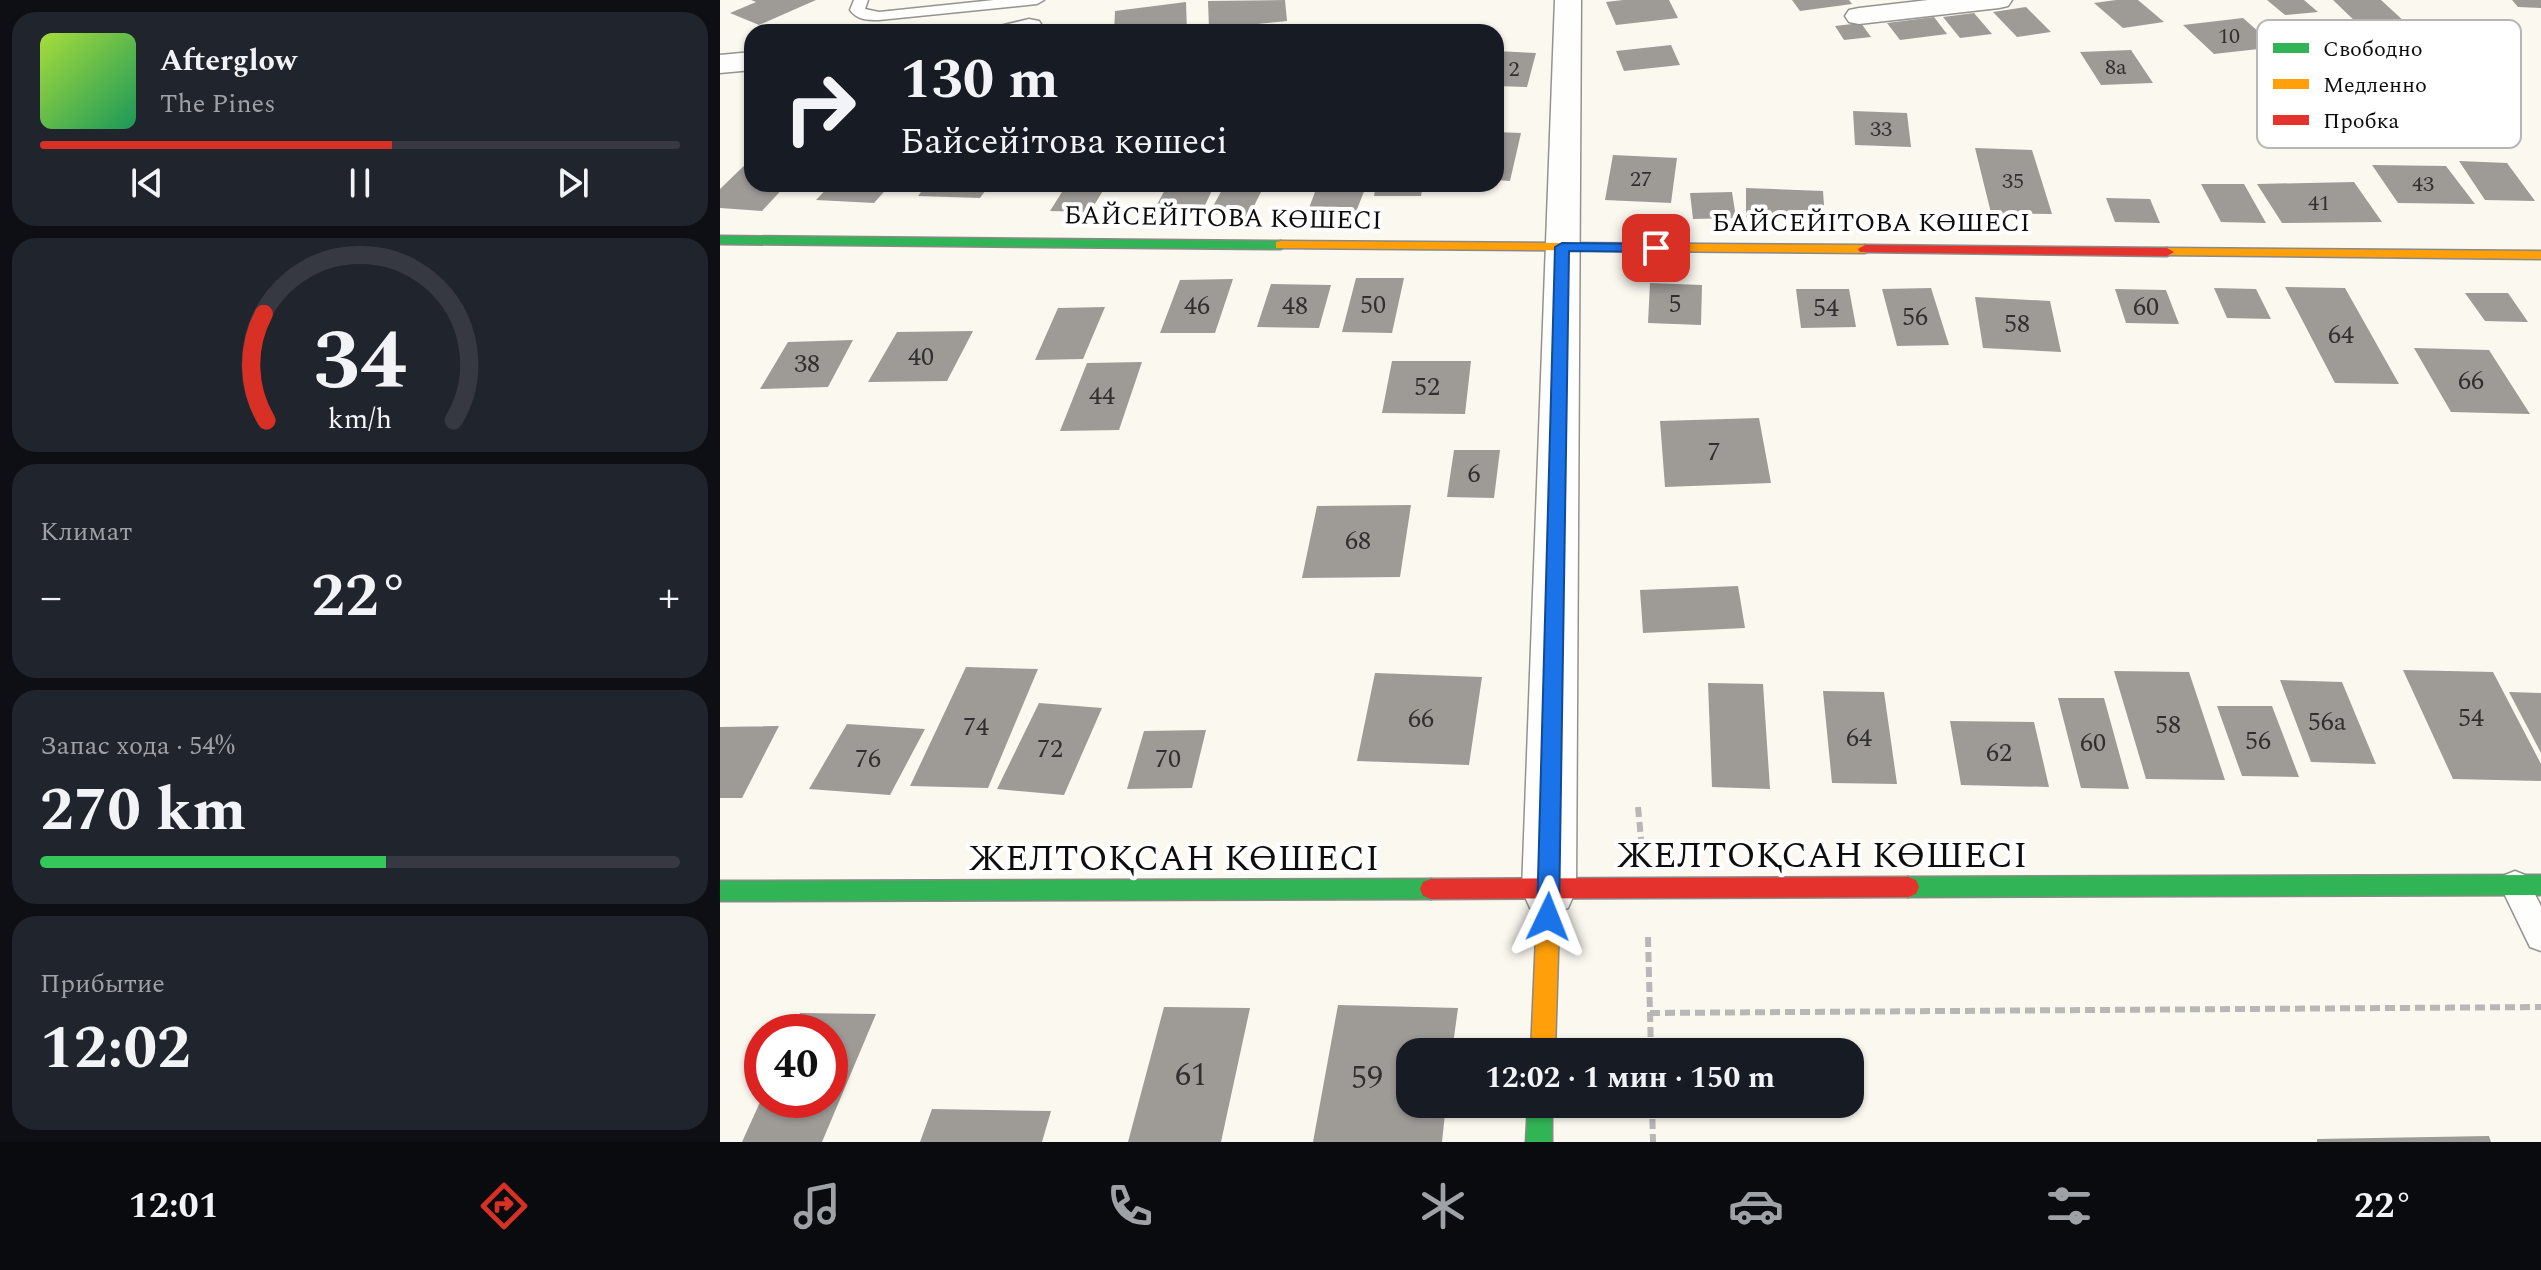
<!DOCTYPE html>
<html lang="ru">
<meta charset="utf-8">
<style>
:root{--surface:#171b24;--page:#20242c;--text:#f1f3f6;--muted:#9ea1a6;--line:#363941;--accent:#d93025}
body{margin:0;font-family:Spectral,serif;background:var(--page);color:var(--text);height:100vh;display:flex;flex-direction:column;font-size:30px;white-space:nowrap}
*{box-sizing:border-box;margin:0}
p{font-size:26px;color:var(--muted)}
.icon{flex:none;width:44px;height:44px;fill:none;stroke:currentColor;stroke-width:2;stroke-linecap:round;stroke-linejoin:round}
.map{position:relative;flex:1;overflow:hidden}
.sheet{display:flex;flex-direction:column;gap:12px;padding:12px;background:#0d0f14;width:720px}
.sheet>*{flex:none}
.guide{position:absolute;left:24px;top:24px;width:760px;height:168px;border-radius:24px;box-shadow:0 2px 6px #0004;background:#171b24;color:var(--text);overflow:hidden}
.speed{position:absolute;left:24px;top:1014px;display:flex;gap:16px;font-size:40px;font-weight:700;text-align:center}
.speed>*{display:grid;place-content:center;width:104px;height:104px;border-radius:50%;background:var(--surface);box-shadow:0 2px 6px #0004;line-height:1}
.speed .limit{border:12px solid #d22;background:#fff;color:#111}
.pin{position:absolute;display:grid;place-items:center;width:68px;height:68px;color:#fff;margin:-34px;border-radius:16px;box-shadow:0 4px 12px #0006}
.me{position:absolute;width:88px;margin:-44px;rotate:2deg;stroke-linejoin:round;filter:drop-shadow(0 0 6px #0008)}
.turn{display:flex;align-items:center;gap:28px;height:168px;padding:0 24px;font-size:36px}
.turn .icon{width:104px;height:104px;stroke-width:2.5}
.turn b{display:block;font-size:56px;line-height:68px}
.big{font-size:60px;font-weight:700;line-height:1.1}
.sheet .tile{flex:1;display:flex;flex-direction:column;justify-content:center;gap:12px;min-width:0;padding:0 28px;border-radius:24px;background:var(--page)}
.sheet .dial{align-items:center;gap:0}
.dial svg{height:208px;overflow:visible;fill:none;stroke:var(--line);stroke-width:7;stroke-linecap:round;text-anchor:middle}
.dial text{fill:var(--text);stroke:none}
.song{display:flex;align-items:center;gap:24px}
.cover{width:96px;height:96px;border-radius:12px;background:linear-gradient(135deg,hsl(80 70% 55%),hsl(150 70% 35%))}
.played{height:8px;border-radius:4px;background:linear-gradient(90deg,var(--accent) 55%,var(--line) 55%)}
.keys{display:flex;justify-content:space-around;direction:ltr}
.heat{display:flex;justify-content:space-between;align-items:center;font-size:44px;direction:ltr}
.charge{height:12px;border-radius:6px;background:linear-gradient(90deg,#34c759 54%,var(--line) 0)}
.trip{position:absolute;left:676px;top:1038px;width:468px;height:80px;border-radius:24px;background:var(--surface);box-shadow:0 2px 6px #0004;font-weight:700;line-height:80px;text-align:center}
.tabs{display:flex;height:128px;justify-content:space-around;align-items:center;background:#090b0e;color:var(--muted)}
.tabs .icon{width:56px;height:56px}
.tabs .on{color:var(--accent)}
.tabs b{font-size:36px;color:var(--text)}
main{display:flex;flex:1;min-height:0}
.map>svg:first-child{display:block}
.building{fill:#9e9a96}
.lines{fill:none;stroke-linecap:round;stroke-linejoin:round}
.lane-casing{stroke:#94938f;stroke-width:3}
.street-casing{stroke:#94938f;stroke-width:3}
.fast-casing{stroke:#8b8986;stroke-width:3}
.slow-casing{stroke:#8b8986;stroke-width:3}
.jam-casing{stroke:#8b8986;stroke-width:3}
.path{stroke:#b8b7b6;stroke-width:6;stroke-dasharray:10 5;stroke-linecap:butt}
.lane{fill:#fefefd;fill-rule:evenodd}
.street{fill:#fefefd;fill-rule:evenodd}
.fast{fill:#30b455;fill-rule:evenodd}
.slow{fill:#ff9f0a;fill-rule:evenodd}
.jam{fill:#e5322d;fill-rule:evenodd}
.route{fill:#1a73e8;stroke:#114b97;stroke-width:2}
.labels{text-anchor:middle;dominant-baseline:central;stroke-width:8;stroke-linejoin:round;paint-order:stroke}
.far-number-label{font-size:22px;fill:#31302f}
.far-street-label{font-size:26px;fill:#0d0d0d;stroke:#fff}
.number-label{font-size:26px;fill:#31302f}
.near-number-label{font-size:32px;fill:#31302f}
.near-street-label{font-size:36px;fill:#0d0d0d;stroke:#fff}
.key{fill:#fff;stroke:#b6b6b6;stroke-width:2}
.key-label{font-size:22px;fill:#0d0d0d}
</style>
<main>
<section class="sheet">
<div class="tile">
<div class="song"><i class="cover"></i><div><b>Afterglow</b><p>The Pines</p></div></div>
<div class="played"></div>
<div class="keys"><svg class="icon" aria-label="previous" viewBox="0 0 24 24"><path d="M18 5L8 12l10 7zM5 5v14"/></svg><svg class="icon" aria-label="pause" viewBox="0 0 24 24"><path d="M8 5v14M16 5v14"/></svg><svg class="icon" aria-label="next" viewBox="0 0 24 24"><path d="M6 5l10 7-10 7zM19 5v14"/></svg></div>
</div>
<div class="tile dial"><svg viewBox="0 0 100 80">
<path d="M14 69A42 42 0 1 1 86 69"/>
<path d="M14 69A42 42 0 0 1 13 28" stroke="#d93025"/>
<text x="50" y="56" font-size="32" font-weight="700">34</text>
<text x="50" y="72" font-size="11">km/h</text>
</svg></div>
<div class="tile"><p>Климат</p>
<div class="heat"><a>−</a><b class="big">22°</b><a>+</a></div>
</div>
<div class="tile"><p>Запас хода · 54%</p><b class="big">270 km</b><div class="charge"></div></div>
<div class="tile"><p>Прибытие</p><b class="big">12:02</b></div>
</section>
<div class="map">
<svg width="1821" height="1142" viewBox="0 0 1821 1142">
<rect width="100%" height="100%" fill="#fbf8f0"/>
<path class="building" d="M31 0H96L39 25 10 13 36 2Z
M565 0 567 21 489 29 488 1Z
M903 0H949L958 18 896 25 886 2Z
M1072 0H1129L1132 4 1080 11Z
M1396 0H1418L1444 22 1403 28 1374 3Z
M1547 0H1584L1598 12 1565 15Z
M1613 0H1661L1686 23 1640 26Z
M1792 0H1821V8L1798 7Z
M466 2 467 32H394L395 11Z
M1306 7 1331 32 1297 37 1273 12Z
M1254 13 1272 34 1240 38 1223 17Z
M1214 17 1227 34 1180 40 1167 23Z
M1523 18 1556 47 1494 54 1463 25Z
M1141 23 1151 37 1124 40 1115 26Z
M951 45 960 65 904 71 896 51Z
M1411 50 1433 83 1381 85 1360 52Z
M776 51 816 53 807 87 776 86Z
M1133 111 1187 113 1191 147 1135 145Z
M776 132 801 133 790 181 776 180Z
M1255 148 1312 150 1332 214 1271 213Z
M893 155 957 158 951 203 885 200Z
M32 158V184H67L42 211 0 208V189Z
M1739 161 1787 163 1815 201 1765 200Z
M1652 165 1726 166 1755 204 1678 203Z
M1634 182 1662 222 1562 223 1537 184Z
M111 184H171L154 203 96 200Z
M207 184H270L260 198 198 196Z
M347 184H387L370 212 330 211Z
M448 184H495L480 216 432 214Z
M505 184H545L529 216 489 214Z
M598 184H647L634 217 586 216Z
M656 184H703L701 196H654Z
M1481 184H1524L1546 223 1501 222Z
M1026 188 1103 191 1105 220 1026 217Z
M1012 192 1016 218 973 219 970 193Z
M1386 198 1430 199 1440 223 1395 222Z
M636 278H684L672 333 622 332Z
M513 279 495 333H440L460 280Z
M930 283 982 285 981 325 928 323Z
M551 284 611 285 599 328 537 327Z
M1565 287 1625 288 1679 384 1615 383Z
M1211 288 1229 345 1177 346 1162 289Z
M1494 288 1536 289 1551 319 1507 318Z
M1076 289H1129L1136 327 1081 328Z
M1395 289 1446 290 1459 324 1406 323Z
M1745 293H1788L1808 322 1765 321Z
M1255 297 1330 301 1341 352 1263 348Z
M385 307 363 359 315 360 338 308Z
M253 331 227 381 148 382 177 332Z
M133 340 108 387 40 389 68 342Z
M1694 348 1769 350 1810 414 1731 412Z
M672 361H751L745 414 662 413Z
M422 362 399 430 340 431 367 363Z
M1039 418 1051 483 945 487 940 421Z
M734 450H780L774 498 727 497Z
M691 505 680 577 582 578 597 506Z
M1018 586 1025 628 923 633 920 590Z
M246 667 318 669 268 788 190 786Z
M1683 670 1773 672 1821 764V781L1733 779Z
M1394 671 1469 672 1505 780 1426 779Z
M655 673 762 677 749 765 637 761Z
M1560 680 1622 682 1656 764 1591 762Z
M988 683 1043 684 1050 789 992 787Z
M1103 691 1164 692 1177 784 1112 783Z
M1789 692 1821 693V753Z
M1338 698H1384L1409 789 1361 788Z
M319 703 382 708 344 795 277 789Z
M1497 706H1552L1579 777 1522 776Z
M1230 721 1314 722 1329 787 1241 785Z
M127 724 205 729 170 795 89 789Z
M59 726 22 798H0V727Z
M486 730 472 788 407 789 424 731Z
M618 1005 738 1008 732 1052H690V1104H726L722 1142H593Z
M444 1007 530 1008 501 1142H408Z
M80 1013 156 1014 102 1142H22L41 1100H110V1032H72Z
M212 1109 331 1111 322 1142H200Z
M1769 1136 1771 1142H1597V1139Z"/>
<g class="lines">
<g class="lane-casing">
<path id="lane" d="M134 0H148L145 9 159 12 274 0H324L317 4 159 20C147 20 137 20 130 10Z
M1795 871 1805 875 1821 906V951L1810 947 1780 885 1785 875Z"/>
</g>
<g class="street-casing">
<path id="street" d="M835 0H861L856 890 848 908 829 915 810 908 802 890Z
M1208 0H1292L1288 6 1279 8 1139 24 1129 22 1125 16 1129 10 1139 8Z
M309 19 319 21 323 27 319 32H276L280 26Z
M32 52V70L0 73V55Z"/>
</g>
<g class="fast-casing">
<path id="fast" d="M0 236 561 241 568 245 561 249 0 244Z
M1821 875V895L1188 897 1180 894 1177 887 1180 880 1188 877Z
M711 879 719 882 722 889 719 896 711 899 0 901V881Z
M808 1104H832V1142H806Z"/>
</g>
<g class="slow-casing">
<path id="slow" d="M561 241 1145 245 1152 249 1145 253 556 248V242Z
M1447 248 1821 251V259L1442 255V249Z
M829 880 837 883 840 890 835 1052H811L818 890 821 883Z"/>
</g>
<g class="jam-casing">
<path id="jam" d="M1145 245 1447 248 1454 252 1447 256 1140 252 1138 249Z
M1188 877 1196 880 1199 887 1196 894 1188 897 711 899 703 896 700 889 703 882 711 879Z"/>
</g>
<path class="path" d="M918 807 921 839
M928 937 931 1052
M930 1013 1821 1007
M932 1104 933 1142"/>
<use href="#lane" class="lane"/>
<use href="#street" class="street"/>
<use href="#fast" class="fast"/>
<use href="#slow" class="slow"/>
<use href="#jam" class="jam"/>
</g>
<path class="route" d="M842 243 936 244 943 248 936 252 849 251 839 917 836 925 828 928 820 925 817 917 835 247Z"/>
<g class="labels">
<g class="far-number-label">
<text x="1509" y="36">10</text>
<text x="1396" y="67">8а</text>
<text x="794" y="69">2</text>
<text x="1161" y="129">33</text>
<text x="921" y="179">27</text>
<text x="1293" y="181">35</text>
<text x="1703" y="184">43</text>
<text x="1599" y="203">41</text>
</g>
<g class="far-street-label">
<text transform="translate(503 218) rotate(1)">БАЙСЕЙІТОВА КӨШЕСІ</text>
<text x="1151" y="223">БАЙСЕЙІТОВА КӨШЕСІ</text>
</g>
<g class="number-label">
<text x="955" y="304">5</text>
<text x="653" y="305">50</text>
<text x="477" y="306">46</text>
<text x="575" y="306">48</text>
<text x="1426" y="307">60</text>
<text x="1106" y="308">54</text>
<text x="1195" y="317">56</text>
<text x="1297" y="324">58</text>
<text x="1621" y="335">64</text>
<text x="201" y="357">40</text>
<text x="87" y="364">38</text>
<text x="1751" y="381">66</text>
<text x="707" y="387">52</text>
<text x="382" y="396">44</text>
<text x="994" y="452">7</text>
<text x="754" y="474">6</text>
<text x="638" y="541">68</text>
<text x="1751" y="718">54</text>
<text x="701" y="719">66</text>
<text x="1607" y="722">56а</text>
<text x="1448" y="725">58</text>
<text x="256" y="727">74</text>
<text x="1139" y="738">64</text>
<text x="1538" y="741">56</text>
<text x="1373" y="743">60</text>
<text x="330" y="749">72</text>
<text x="1279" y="753">62</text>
<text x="148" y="759">76</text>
<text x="448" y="759">70</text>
</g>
<g class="near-number-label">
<text x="471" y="1075">61</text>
<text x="647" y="1078">59</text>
</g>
<g class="near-street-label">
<text x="1102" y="856">ЖЕЛТОҚСАН КӨШЕСІ</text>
<text x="454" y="859">ЖЕЛТОҚСАН КӨШЕСІ</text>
</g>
</g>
<rect x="1537" y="20" width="264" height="128" rx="12" class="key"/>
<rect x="1553" y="43" width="36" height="10" fill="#30b455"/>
<rect x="1553" y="79" width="36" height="10" fill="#ff9f0a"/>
<rect x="1553" y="115" width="36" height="10" fill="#e5322d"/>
<g class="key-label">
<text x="1603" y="56">Свободно</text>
<text x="1603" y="92">Медленно</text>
<text x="1603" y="128">Пробка</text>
</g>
</svg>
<div class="speed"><div class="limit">40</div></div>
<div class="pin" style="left:936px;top:248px;background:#d93025"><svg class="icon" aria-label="arrive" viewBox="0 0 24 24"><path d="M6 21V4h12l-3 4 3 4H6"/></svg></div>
<svg class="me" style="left:828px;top:917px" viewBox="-20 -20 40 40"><path d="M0-17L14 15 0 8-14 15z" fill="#1a73e8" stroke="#fff" stroke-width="4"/></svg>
<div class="trip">12:02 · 1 мин · 150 m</div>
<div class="guide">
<div class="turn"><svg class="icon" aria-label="right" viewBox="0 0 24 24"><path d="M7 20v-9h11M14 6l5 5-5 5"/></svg><div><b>130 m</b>Байсейітова көшесі</div></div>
</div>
</div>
</main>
<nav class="tabs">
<b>12:01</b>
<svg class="icon on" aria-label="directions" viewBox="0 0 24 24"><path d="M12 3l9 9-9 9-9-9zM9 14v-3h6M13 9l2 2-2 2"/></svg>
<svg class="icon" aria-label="music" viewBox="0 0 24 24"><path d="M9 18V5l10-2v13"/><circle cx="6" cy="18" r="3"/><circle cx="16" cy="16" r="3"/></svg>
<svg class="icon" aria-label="phone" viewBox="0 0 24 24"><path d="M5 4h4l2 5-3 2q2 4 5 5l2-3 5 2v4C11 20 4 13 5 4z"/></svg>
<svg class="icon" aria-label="climate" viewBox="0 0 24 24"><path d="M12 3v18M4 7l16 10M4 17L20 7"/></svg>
<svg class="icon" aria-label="car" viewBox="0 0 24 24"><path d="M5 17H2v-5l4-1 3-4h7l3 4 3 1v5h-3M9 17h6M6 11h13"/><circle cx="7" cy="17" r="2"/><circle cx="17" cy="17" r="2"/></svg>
<svg class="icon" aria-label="filters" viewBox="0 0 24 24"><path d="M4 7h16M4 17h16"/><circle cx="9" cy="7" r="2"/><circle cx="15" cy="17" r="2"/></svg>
<b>22°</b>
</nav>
